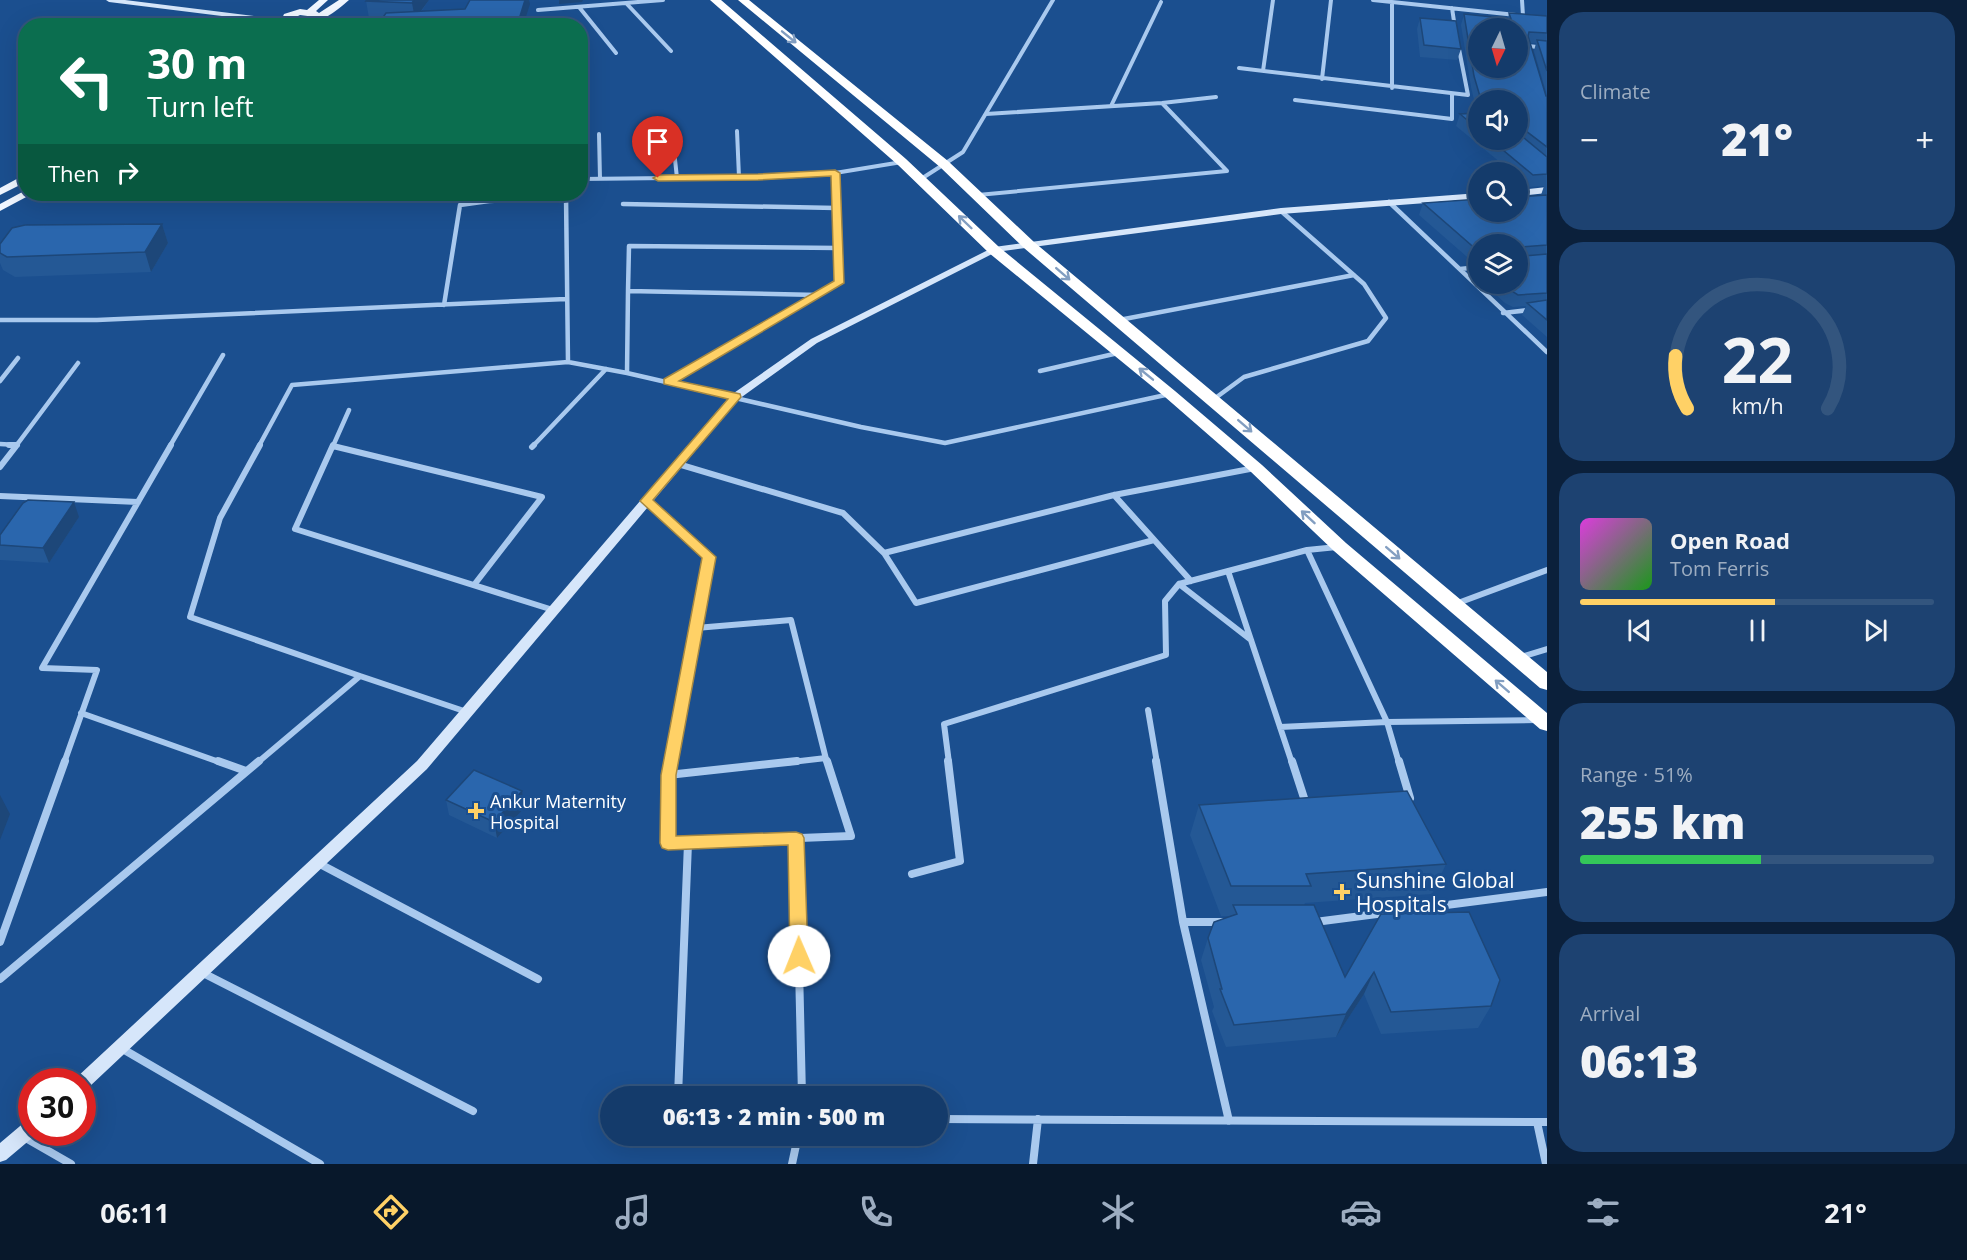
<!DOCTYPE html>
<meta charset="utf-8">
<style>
:root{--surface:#143b6b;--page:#1d4271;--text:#f1f3f6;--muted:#9dadc1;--line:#33557e;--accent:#ffd166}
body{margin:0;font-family:"Open Sans",sans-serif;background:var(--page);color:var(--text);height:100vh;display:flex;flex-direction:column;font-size:22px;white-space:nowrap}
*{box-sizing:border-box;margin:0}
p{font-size:20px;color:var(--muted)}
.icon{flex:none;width:33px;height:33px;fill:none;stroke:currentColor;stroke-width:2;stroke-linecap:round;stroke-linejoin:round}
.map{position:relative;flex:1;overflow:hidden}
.panel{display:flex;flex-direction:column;gap:12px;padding:12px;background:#0b203b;width:420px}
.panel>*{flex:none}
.top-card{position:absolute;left:18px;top:18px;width:570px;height:183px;border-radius:24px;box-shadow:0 6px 24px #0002,0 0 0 2px var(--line);background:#0b6e4f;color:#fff;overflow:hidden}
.needle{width:39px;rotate:185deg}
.controls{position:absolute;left:1468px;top:18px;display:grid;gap:12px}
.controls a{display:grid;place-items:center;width:60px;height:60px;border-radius:50%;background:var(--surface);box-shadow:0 6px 24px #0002,0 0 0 2px var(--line);font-size:30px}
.speed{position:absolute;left:18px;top:1068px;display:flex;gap:12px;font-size:30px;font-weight:700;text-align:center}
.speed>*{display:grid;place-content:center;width:78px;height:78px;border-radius:50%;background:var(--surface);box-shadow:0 6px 24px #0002,0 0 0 2px var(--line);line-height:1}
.speed .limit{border:9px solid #d22;background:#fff;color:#111}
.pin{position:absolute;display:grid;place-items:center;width:51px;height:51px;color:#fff;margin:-62px -26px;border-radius:50% 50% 50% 0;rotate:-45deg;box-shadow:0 0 6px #0007}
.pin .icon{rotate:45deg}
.me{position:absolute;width:66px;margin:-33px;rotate:359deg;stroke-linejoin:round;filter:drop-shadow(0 0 4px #0008)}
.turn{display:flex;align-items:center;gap:21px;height:126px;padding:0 30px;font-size:27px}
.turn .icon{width:78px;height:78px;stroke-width:2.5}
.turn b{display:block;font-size:42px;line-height:51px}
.then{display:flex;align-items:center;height:57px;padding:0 30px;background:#0003;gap:12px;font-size:22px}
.big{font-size:45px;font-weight:800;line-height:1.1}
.panel .widget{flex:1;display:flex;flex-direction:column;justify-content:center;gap:9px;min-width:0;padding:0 21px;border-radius:24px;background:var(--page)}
.panel .dial{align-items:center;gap:0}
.dial svg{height:156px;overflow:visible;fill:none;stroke:var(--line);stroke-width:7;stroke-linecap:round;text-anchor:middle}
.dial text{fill:var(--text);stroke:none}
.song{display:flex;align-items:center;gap:18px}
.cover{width:72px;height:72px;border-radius:9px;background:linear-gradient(135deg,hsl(300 70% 55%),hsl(120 70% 35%))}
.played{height:6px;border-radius:3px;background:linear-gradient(90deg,var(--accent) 55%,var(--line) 55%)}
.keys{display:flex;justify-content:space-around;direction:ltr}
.heat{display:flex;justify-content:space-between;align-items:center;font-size:33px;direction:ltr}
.charge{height:9px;border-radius:4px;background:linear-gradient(90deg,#34c759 51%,var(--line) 0)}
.trip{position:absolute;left:600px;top:1086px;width:348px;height:60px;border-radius:30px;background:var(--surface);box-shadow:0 6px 24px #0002,0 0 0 2px var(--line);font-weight:800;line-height:60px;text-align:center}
.menu{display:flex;height:96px;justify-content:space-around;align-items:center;background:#08182b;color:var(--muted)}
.menu .icon{width:42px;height:42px}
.menu .selected{color:var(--accent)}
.menu b{font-size:27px;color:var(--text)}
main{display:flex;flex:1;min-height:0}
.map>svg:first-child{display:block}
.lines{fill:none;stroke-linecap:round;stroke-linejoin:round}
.street-far3{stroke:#a9c9ee;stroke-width:4}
.street-far2{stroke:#a9c9ee;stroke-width:4.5}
.street-far1{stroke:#a9c9ee;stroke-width:6}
.street{stroke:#a9c9ee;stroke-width:8}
.secondary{fill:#d6e6fa;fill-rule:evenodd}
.primary{fill:#f0f6ff;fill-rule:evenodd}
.highway{fill:#fff;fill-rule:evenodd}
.wall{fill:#245895;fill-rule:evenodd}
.shaded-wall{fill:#1d4779}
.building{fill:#2a66ad;stroke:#1d4779;stroke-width:1.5;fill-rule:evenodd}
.oneway{stroke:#829ec1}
.route{fill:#ffd166;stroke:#a68842;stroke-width:1.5}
.poi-dot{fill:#ffd166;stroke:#1b4f8f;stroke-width:2}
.labels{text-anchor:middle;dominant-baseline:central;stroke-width:6;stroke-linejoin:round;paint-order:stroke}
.poi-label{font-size:18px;fill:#fff;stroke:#1b4f8f;text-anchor:start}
.near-poi-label{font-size:21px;fill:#fff;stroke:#1b4f8f;text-anchor:start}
</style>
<main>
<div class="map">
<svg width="1547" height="1164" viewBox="0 0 1547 1164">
<rect width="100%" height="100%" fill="#1b4f8f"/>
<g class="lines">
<path class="street-far3" d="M1373 0 1516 15
M1522 0 1523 16
M1392 2V88
M626 3 671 51
M579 7 616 53
M1452 8 1455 28
M538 10 663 0
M318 20 364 26
M1529 51 1528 46 1547 48
M1239 68 1468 95 1458 44
M1263 71 1273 0
M1322 79 1331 0
M1295 100 1452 119V94
M1111 106 1161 2
M986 114 1162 103 1216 97
M737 131 739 177
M672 132 677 178
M599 134 600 179
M580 179 758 177 835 173
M921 179 963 152 1053 0
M566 194V197
M978 195 1227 171 1162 103
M836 197 835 173 902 162"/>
<path class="street-far2" d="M566 195 568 362
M1389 202 1547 352
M623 204 836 208
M1460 269 1479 267
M818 295 628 291 629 246 838 248
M444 305 460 205 489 201 566 197
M1503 313 1547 308
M0 320H97L566 299
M1119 320 1354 275
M1040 371 1118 353
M627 373 628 291
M0 381 18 358
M669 382 839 283 836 195
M1214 399 1244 377 1368 341 1386 318 1364 284 1281 211
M0 444 17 445
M16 446 78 363
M170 446 223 355
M259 446 292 385 568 362 627 373 861 427 945 443 1170 394
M333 446 349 410
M533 446 606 369"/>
<path class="street-far1" d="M9 445H17
M260 445 220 518 190 617 360 676
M333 445 295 529 553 610
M333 446 542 497 474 585
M532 447 534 445
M678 464 843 513 884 553 1114 495 1255 468
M0 467 17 445
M1114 495 1191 581
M0 496 138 502
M646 501 709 557 670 763
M1307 550 1387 722 1399 763
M884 553 916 603 1154 540
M1228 571 1292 763
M1179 584 1251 640
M1458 603 1547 570
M696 628 791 620 827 763
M1521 657 1547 649
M1148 710 1157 763
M81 713 222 763
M1280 727 1387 722 1537 720
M64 763 97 670 42 668 171 445
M257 763 360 676 467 712
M783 763 826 758
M949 763 944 724 1166 655 1165 601 1179 584 1307 550 1337 547"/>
<path class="street" d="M218 761 246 771
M671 761 668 775 797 761
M1156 761 1183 922 1229 1121
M1292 761 1306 804
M1399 761 1410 798
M668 775V843L851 836 827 761
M796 838 802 1096
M318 863 538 979
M912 874 960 861 948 761
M1183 922H1221
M1315 922 1547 892
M0 942 65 761
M201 972 473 1111
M0 979 259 761
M121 1048 320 1164
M678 1096 688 843
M938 1119 1547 1122
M1537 1122 1546 1164
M24 1137 71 1164
M792 1164 798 1136
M1033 1164 1038 1119"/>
<path class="secondary" d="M106 0H125L286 20 289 22 286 24 109 2Z
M1547 187V193L1518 196V190Z
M1479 193V199L1281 214 996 252 817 343 739 399 427 769 88 1088 82 1090V1082H74L76 1078 417 761 731 395 811 339 994 247 1281 208Z
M32 1119V1132L38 1133 6 1160 0 1162V1143L26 1121Z"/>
<path class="primary" d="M319 0H328L316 11 319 13 339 0H349C333 14 302 38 281 21L284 14 300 9 307 10ZM300 15 315 17 303 22 290 20Z
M26 174V182L0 195V188Z
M26 190V194H31L30 195 0 211V204Z"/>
<path class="highway" d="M710 0H721L906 159 999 247 1175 391 1262 465 1346 543 1547 713V731L1540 729 1334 551 1250 471 1165 397 989 253 898 165Z
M738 0H749L948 161 1034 242 1547 672V690L1540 688 1024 248 940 167Z"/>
</g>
<path class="wall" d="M429 0 421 12 530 4 383 18H369L366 1Z
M1509 13 1547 16V95L1534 51 1536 43H1530L1546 96H1547V337L1522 315 1526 306 1513 307 1505 303 1484 284H1518L1479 244V279L1473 274 1477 263H1474L1419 215 1423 203 1541 195 1544 186 1529 187 1518 177V172H1512L1456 126 1460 114 1477 113 1471 87 1461 25 1464 14 1508 19ZM1479 100H1518V140H1479Z
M1420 18 1461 49 1457 60 1420 57 1417 29Z
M144 194H244L238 196H207L204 201 167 202 165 195H144Z
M272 194H347L344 195H313L311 200H274Z
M378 194H437V197L424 202 380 203Z
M162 224 168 243 151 272 15 277 3 270 0 263V244Z
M79 517 49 563 0 560V535Z
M522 791 525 807 497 838 449 815 446 800Z
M1199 805 1446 864 1432 894 1305 903 1304 905 1345 977 1381 914 1491 1006 1478 1028 1381 1034 1364 994 1336 1037 1226 1047 1212 1011 1214 1007 1201 960 1208 938 1230 916H1221L1190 835Z"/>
<path class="shaded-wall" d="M414 0H429L415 19 412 3Z
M525 0H529L530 4 523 26H517Z
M559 0H583L582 2 559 4Z
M202 194H206L207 196 204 201Z
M309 194H313V195L311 200Z
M423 194H437V197L424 202Z
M162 224 168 243 151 272 145 252Z
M74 502 79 517 49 563 43 548Z
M522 791 525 807 497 838 494 822Z
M0 795 10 814 0 840Z
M1374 972 1364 994 1336 1037 1346 1014Z"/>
<path class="building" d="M367 0H414L412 3 366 1Z
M470 0H525L517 26H377L386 13 465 9Z
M1509 13 1547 16V33L1529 32 1528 36 1546 96H1547V147L1518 125V100H1481L1474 76 1464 14 1511 19ZM1479 28H1518V68H1479Z
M1420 18 1456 21 1461 49 1424 45Z
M1537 40 1547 41V71Z
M1479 113V130L1460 114Z
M1518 133 1547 157V174L1533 175 1491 140H1518Z
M1547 195V245L1522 247 1518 251 1523 256 1547 254V293L1518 295 1510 290 1502 284H1518V244H1479L1478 251 1423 203 1479 199V212H1518V197Z
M162 224 145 252 7 257 0 253V244L12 228 25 225Z
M1547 300V320L1527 303Z
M28 500 74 502 43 548 0 545V535L23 503Z
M474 770 522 791 494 822 446 800Z
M1407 791 1446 864 1306 874 1311 886H1231L1199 805Z
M1233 905H1314L1345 977 1381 914 1469 912 1500 980 1491 1006 1391 1012 1374 972 1346 1014 1234 1025 1220 989H1222L1208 938 1214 922 1237 914Z"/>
<defs><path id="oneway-shaft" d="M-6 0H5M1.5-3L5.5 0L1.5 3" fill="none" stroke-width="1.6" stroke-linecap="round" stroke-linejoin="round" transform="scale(1.5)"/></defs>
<g class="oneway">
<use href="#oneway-shaft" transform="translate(789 37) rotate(39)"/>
<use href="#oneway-shaft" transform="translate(965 222) rotate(-136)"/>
<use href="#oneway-shaft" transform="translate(1063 274) rotate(41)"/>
<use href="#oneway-shaft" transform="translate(1146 374) rotate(-141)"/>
<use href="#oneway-shaft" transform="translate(1245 426) rotate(41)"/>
<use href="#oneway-shaft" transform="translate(1308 517) rotate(-137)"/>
<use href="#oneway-shaft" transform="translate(1393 553) rotate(41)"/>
<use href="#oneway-shaft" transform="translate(1502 686) rotate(-139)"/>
</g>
<path class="route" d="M835 170 840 173 844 283 679 381 740 394 741 397 653 500 716 557 676 775V836L796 832 802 834 804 838 808 956 805 961 799 963 793 961 790 956 788 845 668 850 662 848 660 843 661 775 702 558 640 501 728 399 664 384V379L834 281 831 176 758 180 658 181 653 178 658 175 758 174Z"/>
<g class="poi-dot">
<path d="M473 802h6v6h6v6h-6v6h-6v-6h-6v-6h6z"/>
<path d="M1339 883h6v6h6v6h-6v6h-6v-6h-6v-6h6z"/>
</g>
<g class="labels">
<g class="poi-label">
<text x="490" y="801">Ankur Maternity<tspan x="490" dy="21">Hospital</tspan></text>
</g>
<g class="near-poi-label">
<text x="1356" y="880">Sunshine Global<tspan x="1356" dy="24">Hospitals</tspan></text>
</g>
</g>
</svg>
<div class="controls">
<a><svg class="needle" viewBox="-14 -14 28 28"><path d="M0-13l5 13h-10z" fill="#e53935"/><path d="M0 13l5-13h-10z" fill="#9dadc1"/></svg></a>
<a><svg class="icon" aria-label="sound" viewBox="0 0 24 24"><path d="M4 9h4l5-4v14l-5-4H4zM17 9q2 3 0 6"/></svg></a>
<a><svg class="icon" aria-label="search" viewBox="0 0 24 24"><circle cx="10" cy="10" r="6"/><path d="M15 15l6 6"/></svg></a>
<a><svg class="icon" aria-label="layers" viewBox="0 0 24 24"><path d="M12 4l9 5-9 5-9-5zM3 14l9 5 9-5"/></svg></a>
</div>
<div class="speed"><div class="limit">30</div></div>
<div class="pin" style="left:658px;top:178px;background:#d93025"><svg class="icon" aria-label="arrive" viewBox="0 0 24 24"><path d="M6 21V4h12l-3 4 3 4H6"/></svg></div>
<svg class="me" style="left:799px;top:956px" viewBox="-20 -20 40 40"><circle r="19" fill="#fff"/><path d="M0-13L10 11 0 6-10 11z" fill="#ffd166"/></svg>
<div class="trip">06:13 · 2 min · 500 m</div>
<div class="top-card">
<div class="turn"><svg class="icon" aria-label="left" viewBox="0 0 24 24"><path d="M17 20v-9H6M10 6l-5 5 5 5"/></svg><div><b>30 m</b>Turn left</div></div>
<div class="then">Then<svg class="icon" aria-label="right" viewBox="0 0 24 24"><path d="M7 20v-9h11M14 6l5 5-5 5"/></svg></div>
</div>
</div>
<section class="panel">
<div class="widget"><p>Climate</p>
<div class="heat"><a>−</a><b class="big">21°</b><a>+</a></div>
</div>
<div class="widget dial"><svg viewBox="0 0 100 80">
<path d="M14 69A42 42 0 1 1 86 69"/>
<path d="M14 69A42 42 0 0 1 8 42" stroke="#ffd166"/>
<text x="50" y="56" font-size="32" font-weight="700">22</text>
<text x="50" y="72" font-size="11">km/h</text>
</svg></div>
<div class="widget">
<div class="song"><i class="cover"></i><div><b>Open Road</b><p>Tom Ferris</p></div></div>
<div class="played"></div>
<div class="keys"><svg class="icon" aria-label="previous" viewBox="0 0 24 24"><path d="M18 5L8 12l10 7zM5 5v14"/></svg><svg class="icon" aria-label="pause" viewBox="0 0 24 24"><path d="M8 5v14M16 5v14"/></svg><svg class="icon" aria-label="next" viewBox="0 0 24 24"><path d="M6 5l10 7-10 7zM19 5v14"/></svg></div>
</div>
<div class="widget"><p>Range · 51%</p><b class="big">255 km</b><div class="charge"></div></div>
<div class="widget"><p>Arrival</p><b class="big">06:13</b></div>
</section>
</main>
<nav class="menu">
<b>06:11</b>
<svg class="icon selected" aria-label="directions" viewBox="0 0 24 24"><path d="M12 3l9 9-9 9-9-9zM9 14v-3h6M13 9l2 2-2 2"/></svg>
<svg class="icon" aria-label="music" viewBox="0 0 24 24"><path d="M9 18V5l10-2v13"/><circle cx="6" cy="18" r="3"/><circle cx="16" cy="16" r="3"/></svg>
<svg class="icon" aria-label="phone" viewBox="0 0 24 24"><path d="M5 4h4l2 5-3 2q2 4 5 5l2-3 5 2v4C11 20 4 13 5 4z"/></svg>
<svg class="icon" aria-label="climate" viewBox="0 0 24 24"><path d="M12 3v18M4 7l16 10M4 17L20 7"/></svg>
<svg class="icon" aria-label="car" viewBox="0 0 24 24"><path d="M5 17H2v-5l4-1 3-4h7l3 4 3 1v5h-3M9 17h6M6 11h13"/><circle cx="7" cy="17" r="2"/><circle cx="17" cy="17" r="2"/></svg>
<svg class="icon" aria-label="filters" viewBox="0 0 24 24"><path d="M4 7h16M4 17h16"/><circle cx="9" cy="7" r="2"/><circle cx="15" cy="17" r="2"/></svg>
<b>21°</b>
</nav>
